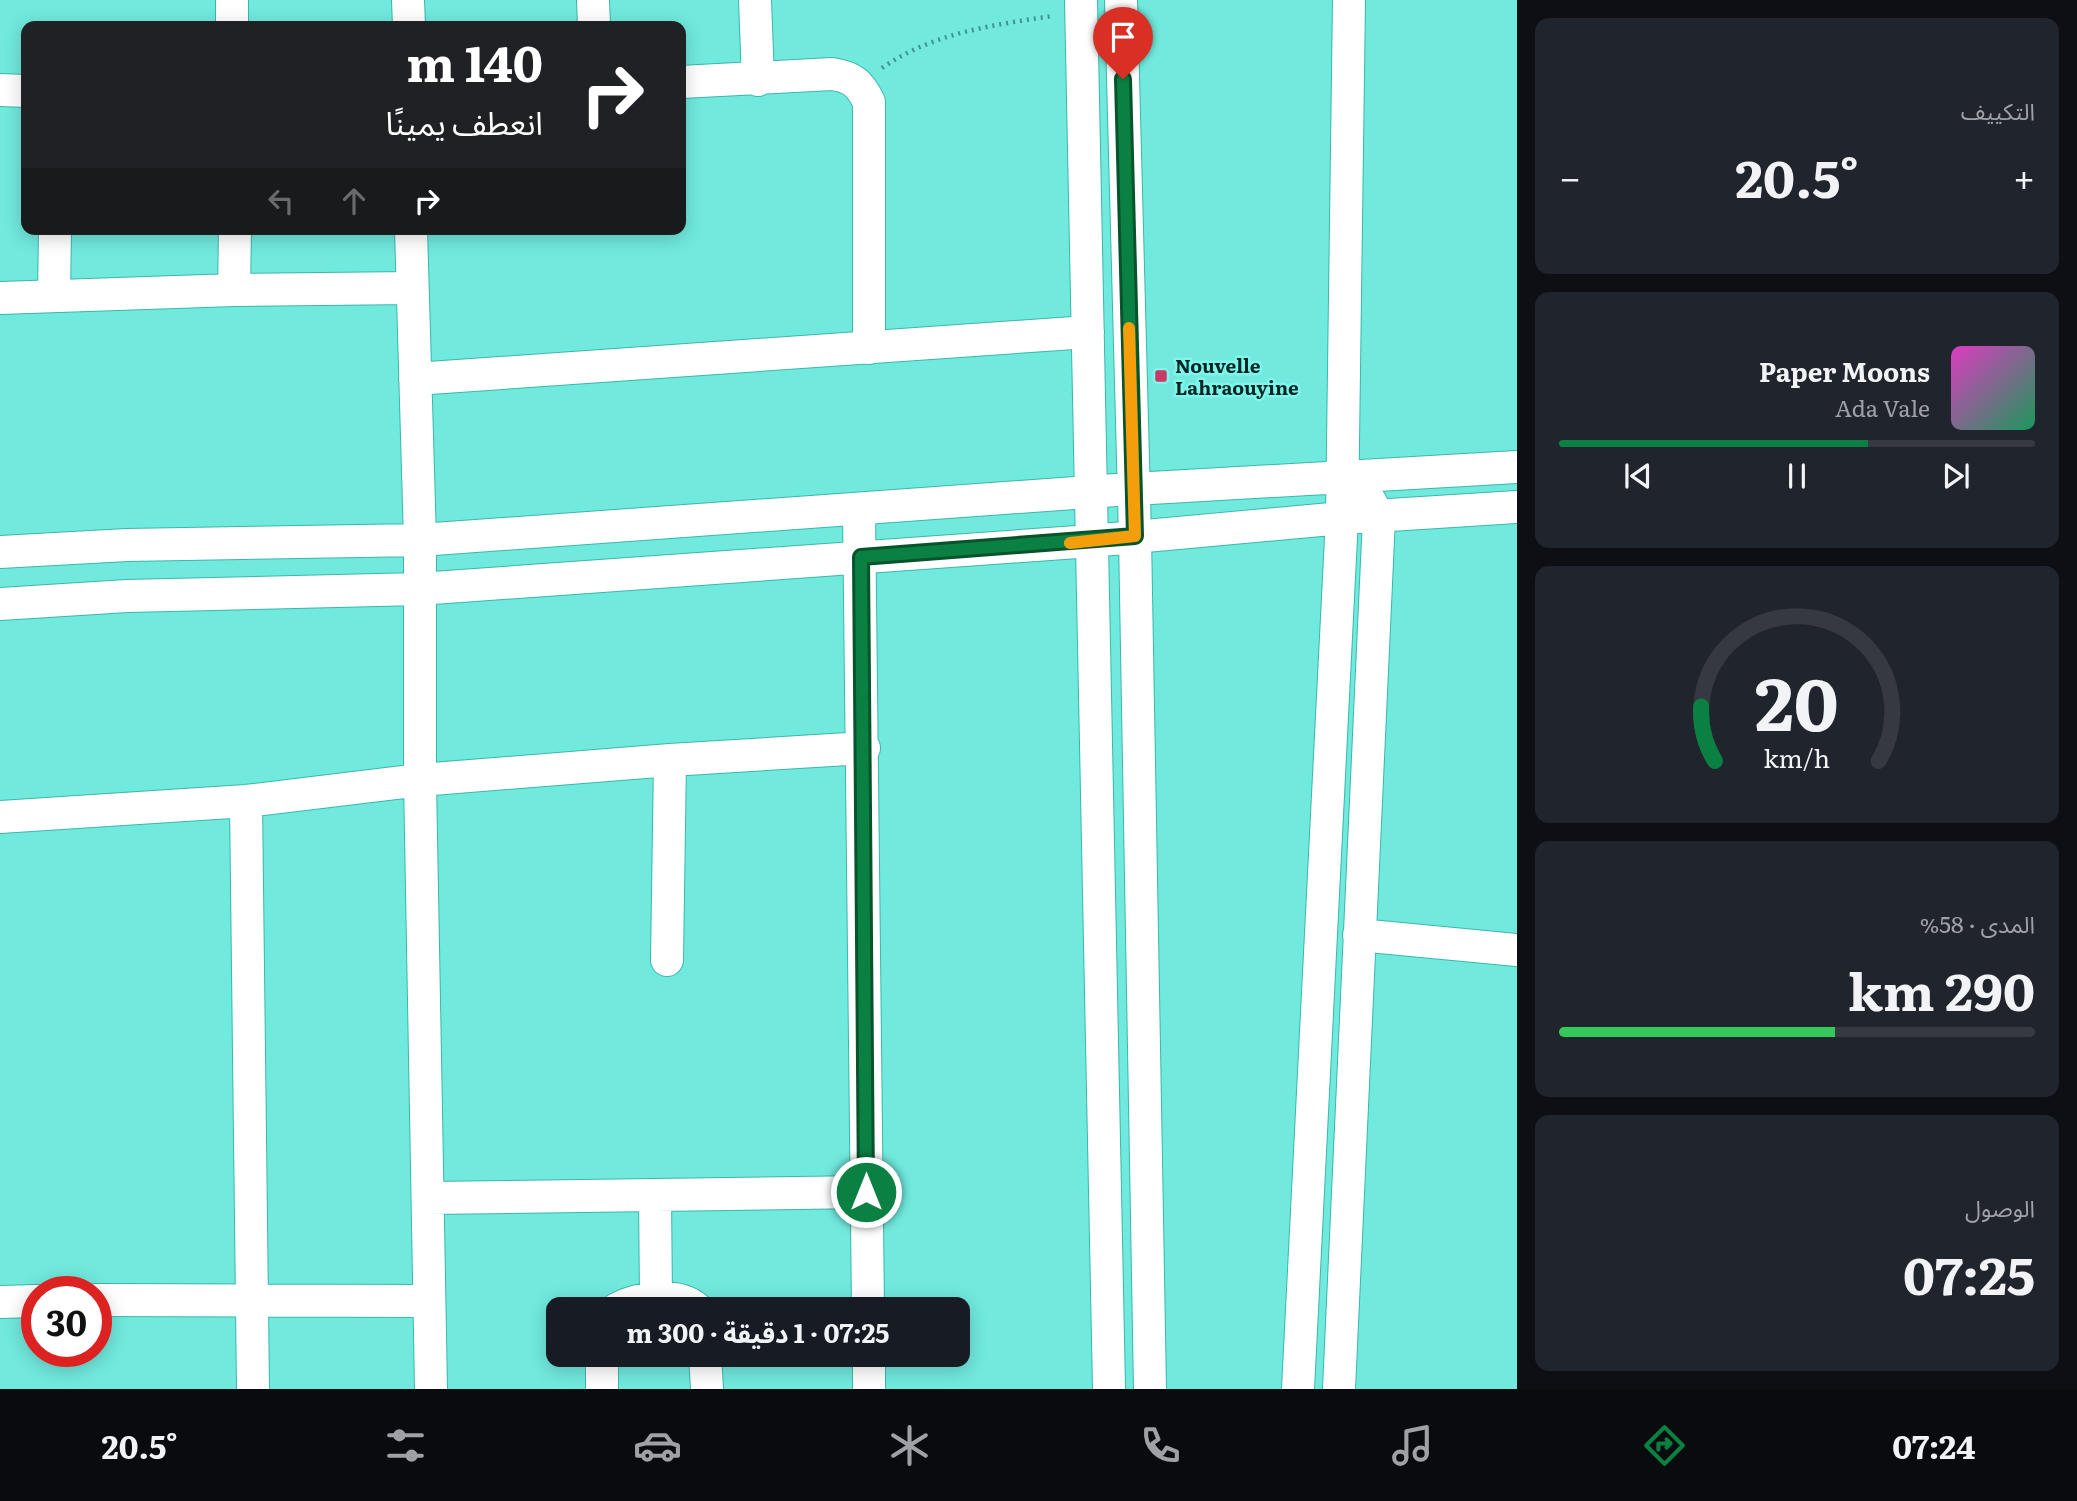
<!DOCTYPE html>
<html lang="ar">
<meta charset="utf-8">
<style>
:root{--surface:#171b24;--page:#20242c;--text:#f1f3f6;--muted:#9ea1a6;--line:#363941;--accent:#0b8043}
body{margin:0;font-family:Literata,"Noto Sans Arabic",serif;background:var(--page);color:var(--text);direction:rtl;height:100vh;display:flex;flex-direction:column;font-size:26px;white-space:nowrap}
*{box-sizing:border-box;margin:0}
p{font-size:23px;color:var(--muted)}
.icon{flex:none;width:38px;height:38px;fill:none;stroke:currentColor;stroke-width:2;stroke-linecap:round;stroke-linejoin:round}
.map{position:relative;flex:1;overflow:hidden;direction:ltr}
.drawer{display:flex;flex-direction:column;gap:18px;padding:18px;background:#0d0f14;width:560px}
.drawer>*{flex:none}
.banner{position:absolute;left:21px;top:21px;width:665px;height:214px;border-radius:14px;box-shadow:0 4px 18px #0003;direction:rtl;background:#202124;color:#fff;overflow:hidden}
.speed{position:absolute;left:21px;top:1276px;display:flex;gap:14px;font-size:35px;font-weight:700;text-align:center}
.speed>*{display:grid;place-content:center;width:91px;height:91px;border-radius:50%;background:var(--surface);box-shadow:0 4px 18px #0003;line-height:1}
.speed .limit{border:10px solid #d22;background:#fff;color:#111}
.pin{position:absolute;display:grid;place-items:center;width:60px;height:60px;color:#fff;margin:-72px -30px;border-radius:50% 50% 50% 0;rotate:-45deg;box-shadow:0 0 7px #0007}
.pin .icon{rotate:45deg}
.me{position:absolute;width:77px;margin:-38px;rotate:0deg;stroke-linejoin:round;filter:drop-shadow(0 0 5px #0008)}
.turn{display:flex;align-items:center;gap:24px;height:147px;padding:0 28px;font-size:32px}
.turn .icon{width:91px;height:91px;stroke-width:2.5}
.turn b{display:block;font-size:49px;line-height:60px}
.lanes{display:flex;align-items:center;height:66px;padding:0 28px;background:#0003;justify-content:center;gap:35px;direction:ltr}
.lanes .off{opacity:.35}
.big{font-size:52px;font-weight:700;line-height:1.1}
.drawer .card{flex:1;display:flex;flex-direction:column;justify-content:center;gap:10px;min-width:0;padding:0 24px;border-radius:14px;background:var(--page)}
.drawer .dial{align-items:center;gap:0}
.dial svg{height:182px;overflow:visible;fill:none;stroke:var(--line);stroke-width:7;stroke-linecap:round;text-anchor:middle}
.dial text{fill:var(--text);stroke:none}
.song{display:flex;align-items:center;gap:21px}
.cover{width:84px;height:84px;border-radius:10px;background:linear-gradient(135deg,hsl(310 70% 55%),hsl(150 70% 35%))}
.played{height:7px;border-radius:4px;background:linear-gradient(90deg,var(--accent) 65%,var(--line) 65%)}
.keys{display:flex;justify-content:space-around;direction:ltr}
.heat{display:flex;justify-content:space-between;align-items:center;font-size:38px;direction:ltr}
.charge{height:10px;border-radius:5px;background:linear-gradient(90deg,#34c759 58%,var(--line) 0)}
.trip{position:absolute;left:546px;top:1297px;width:424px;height:70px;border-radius:14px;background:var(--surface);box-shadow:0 4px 18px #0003;font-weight:700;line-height:70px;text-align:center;direction:rtl}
.tab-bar{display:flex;height:112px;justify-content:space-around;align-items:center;background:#090b0e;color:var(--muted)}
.tab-bar .icon{width:49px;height:49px}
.tab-bar .on{color:var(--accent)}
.tab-bar b{font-size:32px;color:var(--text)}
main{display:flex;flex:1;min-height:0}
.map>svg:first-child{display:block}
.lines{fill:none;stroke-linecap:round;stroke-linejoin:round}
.minor-casing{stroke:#39b8ae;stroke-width:34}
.path{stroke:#40958d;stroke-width:4.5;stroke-dasharray:2 5;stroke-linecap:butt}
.minor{stroke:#fff;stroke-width:32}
.route-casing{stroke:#07532c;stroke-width:18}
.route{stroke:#0b8043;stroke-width:12}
.slow{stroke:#f59e0b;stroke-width:12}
.poi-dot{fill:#c93b66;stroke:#7ff6eb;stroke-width:2.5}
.labels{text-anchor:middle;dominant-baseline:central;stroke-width:5;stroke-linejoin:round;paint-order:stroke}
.poi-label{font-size:19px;font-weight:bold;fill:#002724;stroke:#7ff6eb;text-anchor:start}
</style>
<main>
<section class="drawer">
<div class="card"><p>التكييف</p>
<div class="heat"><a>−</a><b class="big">20.5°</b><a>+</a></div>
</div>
<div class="card">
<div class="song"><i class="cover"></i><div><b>Paper Moons</b><p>Ada Vale</p></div></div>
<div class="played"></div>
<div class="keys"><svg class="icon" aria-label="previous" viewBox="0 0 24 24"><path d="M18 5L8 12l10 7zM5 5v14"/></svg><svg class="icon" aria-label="pause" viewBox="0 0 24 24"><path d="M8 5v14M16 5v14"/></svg><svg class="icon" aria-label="next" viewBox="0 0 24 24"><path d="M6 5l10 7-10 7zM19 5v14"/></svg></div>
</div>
<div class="card dial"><svg viewBox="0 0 100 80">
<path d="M14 69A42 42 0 1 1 86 69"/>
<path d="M14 69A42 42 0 0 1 8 45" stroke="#0b8043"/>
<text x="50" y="56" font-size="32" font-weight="700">20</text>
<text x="50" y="72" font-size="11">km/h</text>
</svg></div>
<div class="card"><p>المدى · 58%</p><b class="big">290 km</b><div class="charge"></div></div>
<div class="card"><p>الوصول</p><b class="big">07:25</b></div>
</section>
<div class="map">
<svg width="1517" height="1389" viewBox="0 0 1517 1389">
<rect width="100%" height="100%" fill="#71e9dd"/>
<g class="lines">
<g class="minor-casing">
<path id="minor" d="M232 0V26
M408 0 409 26
M593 0 594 26
M755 0 758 80
M1081 0 1109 1389
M1121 0 1135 536 1150 1389
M681 82 832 74C853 77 860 84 869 102V348
M0 90 26 91
M411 229 420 540V780L431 1389
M234 290 235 229
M54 296 55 229
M0 298 234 290 412 288
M415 379 1088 332
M859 509 868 1309
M0 552 127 545 420 540 1116 490 1517 467
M0 604 127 596 419 589 1091 541 1342 518 1517 507
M246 801 253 1389
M0 817 246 801 420 780 670 760 864 748
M1359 935 1517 950
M667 960 670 760
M655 1196 656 1298
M428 1198 866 1192
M96 1300 428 1301
M0 1302 37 1301
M617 1309C638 1297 678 1292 697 1309
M705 1354 707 1389
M869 1354V1389
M602 1389V1354
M1298 1389 1342 518 1349 0
M1339 1389 1379 518 1370 501"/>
</g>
<path class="path" d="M882 68C932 33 993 25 1052 16"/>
<use href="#minor" class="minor"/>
</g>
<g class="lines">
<g class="route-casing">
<path id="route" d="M866 1192 861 557 1135 536 1123 79"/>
</g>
<use href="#route" class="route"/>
<path class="slow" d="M1070 543 1135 536 1129 328"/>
</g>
<rect class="poi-dot" x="1154" y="369" width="14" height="14" rx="3.5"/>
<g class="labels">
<g class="poi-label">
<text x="1175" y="365">Nouvelle<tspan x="1175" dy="22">Lahraouyine</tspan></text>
</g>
</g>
</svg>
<div class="speed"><div class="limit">30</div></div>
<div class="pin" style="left:1123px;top:79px;background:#d93025"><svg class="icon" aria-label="arrive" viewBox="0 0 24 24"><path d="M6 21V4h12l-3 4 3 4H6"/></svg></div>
<svg class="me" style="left:866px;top:1192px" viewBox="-20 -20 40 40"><circle r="17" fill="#0b8043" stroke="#fff" stroke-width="3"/><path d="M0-11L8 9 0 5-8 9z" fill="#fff"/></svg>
<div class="trip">07:25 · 1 دقيقة · 300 m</div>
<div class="banner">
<div class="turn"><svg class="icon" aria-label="right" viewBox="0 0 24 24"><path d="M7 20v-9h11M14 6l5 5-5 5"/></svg><div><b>140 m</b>انعطف يمينًا</div></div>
<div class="lanes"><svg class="icon off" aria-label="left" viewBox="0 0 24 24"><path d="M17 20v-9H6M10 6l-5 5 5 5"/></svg><svg class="icon off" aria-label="ahead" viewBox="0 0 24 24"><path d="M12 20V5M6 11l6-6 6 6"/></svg><svg class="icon" aria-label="right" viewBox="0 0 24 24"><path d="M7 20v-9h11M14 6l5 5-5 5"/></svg></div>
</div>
</div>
</main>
<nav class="tab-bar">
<b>07:24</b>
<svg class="icon on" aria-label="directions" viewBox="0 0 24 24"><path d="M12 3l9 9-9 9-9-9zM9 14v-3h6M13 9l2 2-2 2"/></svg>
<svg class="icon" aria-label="music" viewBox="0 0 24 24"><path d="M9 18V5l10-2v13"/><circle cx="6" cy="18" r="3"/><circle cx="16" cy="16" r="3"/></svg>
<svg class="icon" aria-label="phone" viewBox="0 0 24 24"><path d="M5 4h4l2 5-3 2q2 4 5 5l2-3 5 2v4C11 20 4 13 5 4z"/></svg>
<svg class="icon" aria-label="climate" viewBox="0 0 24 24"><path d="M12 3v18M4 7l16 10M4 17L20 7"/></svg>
<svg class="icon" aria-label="car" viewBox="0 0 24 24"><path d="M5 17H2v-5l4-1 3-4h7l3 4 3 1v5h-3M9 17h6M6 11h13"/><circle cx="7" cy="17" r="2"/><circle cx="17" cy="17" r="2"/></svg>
<svg class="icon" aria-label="filters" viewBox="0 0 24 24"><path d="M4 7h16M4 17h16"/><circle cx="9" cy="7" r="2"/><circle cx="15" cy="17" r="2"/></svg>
<b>20.5°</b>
</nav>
